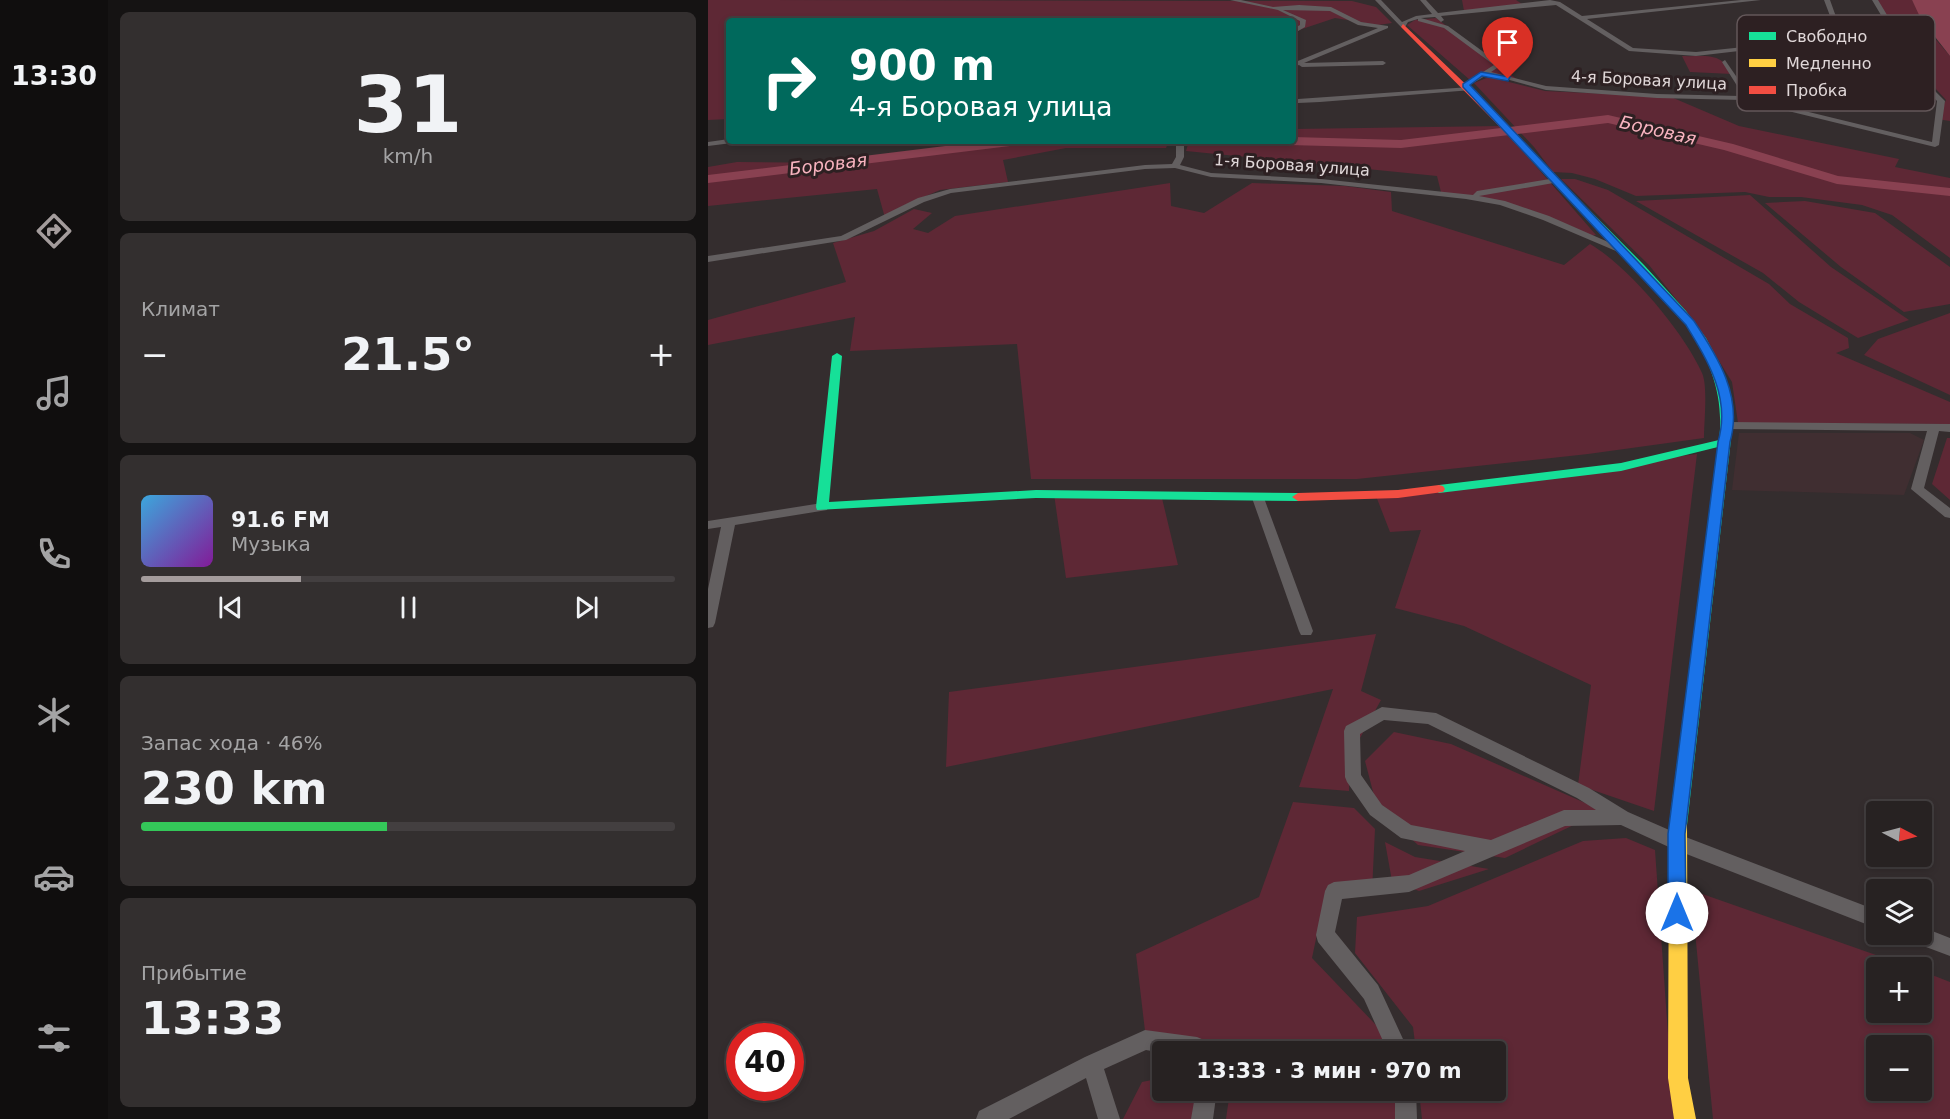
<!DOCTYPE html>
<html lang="ru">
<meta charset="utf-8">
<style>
:root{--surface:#272222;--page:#332f2f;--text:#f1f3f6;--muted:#a4a4a5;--line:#433f40;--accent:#a49c9c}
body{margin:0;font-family:"DejaVu Sans",sans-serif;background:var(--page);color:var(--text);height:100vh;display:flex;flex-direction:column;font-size:22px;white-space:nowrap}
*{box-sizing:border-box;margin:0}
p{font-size:20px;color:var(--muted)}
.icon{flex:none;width:33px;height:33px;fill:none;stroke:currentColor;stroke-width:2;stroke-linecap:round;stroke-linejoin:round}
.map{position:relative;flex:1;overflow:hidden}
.panel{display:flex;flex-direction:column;gap:12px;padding:12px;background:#151313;width:600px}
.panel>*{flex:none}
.top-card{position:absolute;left:18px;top:18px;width:570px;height:126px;border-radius:6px;box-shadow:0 3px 9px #0003,0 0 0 2px var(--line);background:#00695c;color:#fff;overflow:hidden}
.needle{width:39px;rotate:96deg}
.tools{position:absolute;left:1158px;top:801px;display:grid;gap:12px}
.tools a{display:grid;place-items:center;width:66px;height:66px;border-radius:6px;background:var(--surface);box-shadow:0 3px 9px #0003,0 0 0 2px var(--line);font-size:30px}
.speed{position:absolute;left:18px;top:1023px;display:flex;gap:12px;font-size:30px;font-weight:700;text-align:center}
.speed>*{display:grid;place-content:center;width:78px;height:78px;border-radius:50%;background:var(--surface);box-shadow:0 3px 9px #0003,0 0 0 2px var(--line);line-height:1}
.speed .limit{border:9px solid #d22;background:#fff;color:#111}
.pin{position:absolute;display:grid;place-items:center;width:51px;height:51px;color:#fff;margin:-62px -26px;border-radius:50% 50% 50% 0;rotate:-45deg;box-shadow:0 0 6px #0007}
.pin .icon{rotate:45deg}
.me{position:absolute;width:66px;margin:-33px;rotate:0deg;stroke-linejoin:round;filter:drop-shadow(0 0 4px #0008)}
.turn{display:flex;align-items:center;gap:21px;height:126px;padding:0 24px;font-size:27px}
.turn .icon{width:78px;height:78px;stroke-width:2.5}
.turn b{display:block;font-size:42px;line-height:51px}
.big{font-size:45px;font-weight:800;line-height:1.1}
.panel .card{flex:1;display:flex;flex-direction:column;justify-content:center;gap:9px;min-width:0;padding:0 21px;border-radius:9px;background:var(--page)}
.panel .dial{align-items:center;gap:0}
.dial b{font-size:78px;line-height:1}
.song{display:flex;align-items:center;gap:18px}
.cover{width:72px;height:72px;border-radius:9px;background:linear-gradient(135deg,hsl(200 70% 55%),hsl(290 70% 35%))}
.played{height:6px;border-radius:3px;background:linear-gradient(90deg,var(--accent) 30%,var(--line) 30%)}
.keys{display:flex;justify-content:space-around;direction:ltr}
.heat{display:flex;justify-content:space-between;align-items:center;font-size:33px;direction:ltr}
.charge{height:9px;border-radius:4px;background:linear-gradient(90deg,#34c759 46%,var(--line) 0)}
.trip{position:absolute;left:444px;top:1041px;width:354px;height:60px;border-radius:6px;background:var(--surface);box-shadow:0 3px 9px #0003,0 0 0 2px var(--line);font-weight:800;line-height:60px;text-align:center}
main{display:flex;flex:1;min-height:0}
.dock{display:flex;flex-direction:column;width:108px;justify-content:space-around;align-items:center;background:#100e0e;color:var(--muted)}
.dock .icon{width:42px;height:42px}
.dock .active{color:var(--accent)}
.dock b{font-size:27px;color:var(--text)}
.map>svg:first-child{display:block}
.built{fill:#402e31}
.green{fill:#5e2835;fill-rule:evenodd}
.water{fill:#894151}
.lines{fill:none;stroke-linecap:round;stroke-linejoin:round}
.river{fill:#894151;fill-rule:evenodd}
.street{fill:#635f60;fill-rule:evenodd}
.fast{fill:#16e098;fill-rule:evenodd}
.slow{fill:#ffcf43;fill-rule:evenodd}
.jam{fill:#f24e42;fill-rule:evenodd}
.route{fill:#1a73e8;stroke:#114b97;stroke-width:1.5}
.labels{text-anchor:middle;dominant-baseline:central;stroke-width:6;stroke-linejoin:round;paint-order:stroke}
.far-street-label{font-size:16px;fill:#e0d7d8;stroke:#2d2022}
.far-water-label{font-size:18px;font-style:italic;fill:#f8b3bf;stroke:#2d2022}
.key{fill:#2d2022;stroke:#635759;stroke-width:1.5}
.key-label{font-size:16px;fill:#e0d7d8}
</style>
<main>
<nav class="dock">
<b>13:30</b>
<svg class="icon active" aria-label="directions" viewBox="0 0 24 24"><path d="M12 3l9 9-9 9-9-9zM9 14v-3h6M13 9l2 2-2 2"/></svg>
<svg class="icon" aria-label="music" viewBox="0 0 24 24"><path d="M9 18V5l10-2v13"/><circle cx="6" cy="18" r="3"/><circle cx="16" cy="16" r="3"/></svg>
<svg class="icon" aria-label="phone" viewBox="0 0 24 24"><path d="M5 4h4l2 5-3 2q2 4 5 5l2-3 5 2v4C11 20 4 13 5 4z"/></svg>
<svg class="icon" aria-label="climate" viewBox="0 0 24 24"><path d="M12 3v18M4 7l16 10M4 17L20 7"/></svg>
<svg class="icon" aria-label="car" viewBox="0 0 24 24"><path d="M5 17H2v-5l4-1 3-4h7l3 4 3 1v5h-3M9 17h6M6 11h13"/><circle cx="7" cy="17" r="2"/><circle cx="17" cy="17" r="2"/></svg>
<svg class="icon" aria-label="filters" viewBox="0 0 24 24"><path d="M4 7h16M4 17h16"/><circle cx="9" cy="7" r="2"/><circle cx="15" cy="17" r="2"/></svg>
</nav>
<section class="panel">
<div class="card dial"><b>31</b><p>km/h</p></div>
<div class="card"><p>Климат</p>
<div class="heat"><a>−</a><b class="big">21.5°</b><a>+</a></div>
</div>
<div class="card">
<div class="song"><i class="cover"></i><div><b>91.6 FM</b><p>Музыка</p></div></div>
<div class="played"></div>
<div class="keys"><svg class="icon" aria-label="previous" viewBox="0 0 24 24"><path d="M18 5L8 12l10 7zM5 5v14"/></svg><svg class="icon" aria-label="pause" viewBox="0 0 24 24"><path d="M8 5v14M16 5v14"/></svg><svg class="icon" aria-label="next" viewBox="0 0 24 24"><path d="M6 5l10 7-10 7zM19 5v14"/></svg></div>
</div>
<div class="card"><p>Запас хода · 46%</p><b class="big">230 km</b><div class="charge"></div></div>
<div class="card"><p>Прибытие</p><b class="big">13:33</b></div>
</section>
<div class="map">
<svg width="1242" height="1119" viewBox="0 0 1242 1119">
<rect width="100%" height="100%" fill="#342d2e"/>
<path class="built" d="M1031 433H1202L1216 440 1196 495 1024 490Z"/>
<path class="green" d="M0 0 644 1 668 7 684 23 670 25 627 18 585 32V21H21V119L0 120Z
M754 0H808L814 4 756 11Z
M1168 0H1204L1223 34 1242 56V121L1229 119 1238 100 1216 76Z
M728 18 810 80 784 74 762 80 699 25 707 20Z
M974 56C997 57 1013 51 1024 74L982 72Z
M781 77 837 91 963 97 1031 126 1191 159 1187 167 1242 178V258L1184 215 1154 205 1093 197H1061L1037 192 928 196 887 179 864 173 845 172 826 147 766 83Z
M793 126 888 235 882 236 826 211 733 192 729 176 478 151 481 141H585V129Z
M284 141H461L458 148H358L295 160 300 182 232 190 195 206 177 218 169 189 0 206V167L29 162 136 163Z
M853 179H867L900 190 1061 284 1082 304 1140 338 1141 348 1128 353 1242 402V424L1030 423 1024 382 990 327 941 265Z
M462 183 463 206 496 213 544 183 637 186 683 192 684 211 856 265 882 244C920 266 976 332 994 373 1000 386 996 422 996 438L880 454 649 479H323L309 344 142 351 147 317 0 345V320L138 282 125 243 166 231 206 209 224 213 205 229 220 233 247 216Z
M1042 195 1123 267 1201 320 1150 338 1091 302 1055 273 928 201Z
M1097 201 1167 213 1242 267V304L1196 312 1133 267 1057 203Z
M1242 313V395L1156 355 1170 339Z
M1239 438H1242V500L1224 484Z
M989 454 946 811 870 785 883 685 756 626 687 608 713 530 682 532 668 496Z
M346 494H453L470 565 358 578Z
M668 634 653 691 673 700 642 756 641 791 591 787 625 689 238 767 241 692Z
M686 732 743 744 925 824 874 821 797 858 710 845 669 807 657 761Z
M585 802 646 808 667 829 664 891 617 896 604 958 689 1047 690 1051H493L437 1031 428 954 551 897Z
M918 838 947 850 966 1119H714L711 1091 788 1090V1052L708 1051 705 1027 647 953 649 917 720 906 875 841Z
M677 842 707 857 781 869 711 891 684 881Z
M983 890 1202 967 1168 968V1012H1214V971L1242 982V1119H1005ZM1168 1046H1214V1090H1168Z
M454 1078V1090L488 1091 491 1119H415L434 1082Z
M522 1091H691L693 1119H518Z"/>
<path class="water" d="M1204 0H1242V56L1213 19Z"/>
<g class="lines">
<path class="river" d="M900 115 1025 144 1130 176 1242 188V196L1129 184 1016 150 900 123 693 148 581 145 574 141H585V137L693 140Z
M278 141H318L311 145 0 183V175Z"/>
<path class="street" d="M522 0H533L565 7 591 5 623 7 653 22 680 26V28L596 63 675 61 678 63 675 65 594 67 591 65 585 67V63L670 28 650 25 622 11 575 10 598 20 597 27 585 34V29L592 25V21L570 10Z
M667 0H673L694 22 708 16 724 14 712 0H718L730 13 842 0 852 2 874 16 1033 0H1053L879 19 925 48 988 52 1130 37 1116 0H1122L1136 39 988 56 921 51 848 5 733 16 736 20 733 22 727 17 713 18 740 26 792 64V66L783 72 838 86 949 94 1032 96 1033 92 1014 62 1017 60 1039 92V97L1224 142 1229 101 1216 87 1164 0H1170L1222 86 1237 101 1231 145 1227 147 1035 100 949 98 838 90 787 76H777L760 86H756V84L786 65 736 28 710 21V19L700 22 697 27H693Z
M762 87 764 90 612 102 590 103 586 101 590 99Z
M21 139V141H25L24 143 0 146V142Z
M468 141H476V157L472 165 503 173 613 179 765 195 769 191 848 178H851V182L771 196 797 201 841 216 923 252 915 254 835 220 792 205 758 199 613 183 503 177 467 168 437 169 243 193 216 202 138 240 0 262V256L133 236 210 198 242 189 437 165 464 164 468 157Z
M1021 422 1242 424V432L1231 431 1216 488 1242 508V518L1237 517 1203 489 1219 431 1017 429 1015 426Z
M550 494 556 498 605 631 603 635H593L591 631 544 498Z
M114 503 119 504 120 507 119 510 27 525 7 623 5 627 0 628V589L13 527 0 529V521Z
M674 707 728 713 881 788 920 812 975 836 1168 910V928L963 848 913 825 857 826 701 892 634 899 627 932 670 985 701 1052H680L656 999 610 942 608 935 617 891 620 885 626 882 701 875 757 851 693 838 662 815 639 782 637 777 636 731 638 726ZM676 720 720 724 869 798 888 810H856L783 840 703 825 674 805 653 775 652 734Z
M1214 927 1242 938V956L1202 941 1200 934H1214Z
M437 1030 489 1037 496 1040 501 1052 454 1053 438 1050 396 1069 412 1119H390L378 1078 301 1119H268L271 1111 377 1057Z
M488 1090H509L505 1119H483Z
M687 1090H708L709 1119H687Z"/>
<path class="fast" d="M796 124 936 265 978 311 998 338 1012 364 1021 392 1025 422 979 825 976 830 970 833 964 830 961 825 1010 447 913 471 731 493 725 489 731 485 913 463 1011 440C1023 348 945 286 888 227 856 194 825 161 793 128L792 126Z
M129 353 134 356 121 502 328 490 590 493 596 497 590 501 328 498 109 510 108 507 124 356Z"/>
<path class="slow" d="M970 817 976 820 979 825 980 1078 988 1119H966L960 1078 961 825 964 820Z"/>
<path class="jam" d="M695 24 799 124V128H793L693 27Z
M731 485 735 486 737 489 735 492 690 498 590 501 584 497 590 493 690 490Z"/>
</g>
<path class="route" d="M773 72 802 77 800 81 774 76 762 85 986 321C1010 357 1035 397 1022 442L977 834 978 913 976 920 969 922 962 920 960 913V834L1010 442C1023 398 1000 361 978 325L755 87V84Z"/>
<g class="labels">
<g class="far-street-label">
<text transform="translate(941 80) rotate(3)">4-я Боровая улица</text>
<text transform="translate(584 165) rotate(4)">1-я Боровая улица</text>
</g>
<g class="far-water-label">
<text transform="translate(950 130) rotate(13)">Боровая</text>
<text transform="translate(120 164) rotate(-7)">Боровая</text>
</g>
</g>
<rect x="1029" y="15" width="198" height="96" rx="9" class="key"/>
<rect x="1041" y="32" width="27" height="8" fill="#16e098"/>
<rect x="1041" y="59" width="27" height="8" fill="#ffcf43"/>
<rect x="1041" y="86" width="27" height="8" fill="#f24e42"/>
<g class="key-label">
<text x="1078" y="42">Свободно</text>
<text x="1078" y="69">Медленно</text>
<text x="1078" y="96">Пробка</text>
</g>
</svg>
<div class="tools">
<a><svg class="needle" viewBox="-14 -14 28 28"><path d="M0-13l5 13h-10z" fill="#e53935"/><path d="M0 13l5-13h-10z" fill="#a4a4a5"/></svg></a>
<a><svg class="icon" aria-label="layers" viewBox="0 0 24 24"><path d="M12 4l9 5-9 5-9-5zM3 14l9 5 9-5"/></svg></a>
<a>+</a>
<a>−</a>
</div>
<div class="speed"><div class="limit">40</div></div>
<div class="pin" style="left:800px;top:79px;background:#d93025"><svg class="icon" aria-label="arrive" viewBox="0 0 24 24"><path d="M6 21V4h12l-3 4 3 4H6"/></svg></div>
<svg class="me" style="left:969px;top:913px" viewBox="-20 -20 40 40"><circle r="19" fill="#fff"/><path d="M0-13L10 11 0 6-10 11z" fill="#1a73e8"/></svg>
<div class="trip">13:33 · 3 мин · 970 m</div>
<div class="top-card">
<div class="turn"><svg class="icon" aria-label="right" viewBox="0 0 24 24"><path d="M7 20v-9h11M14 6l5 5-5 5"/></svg><div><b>900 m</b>4-я Боровая улица</div></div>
</div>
</div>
</main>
